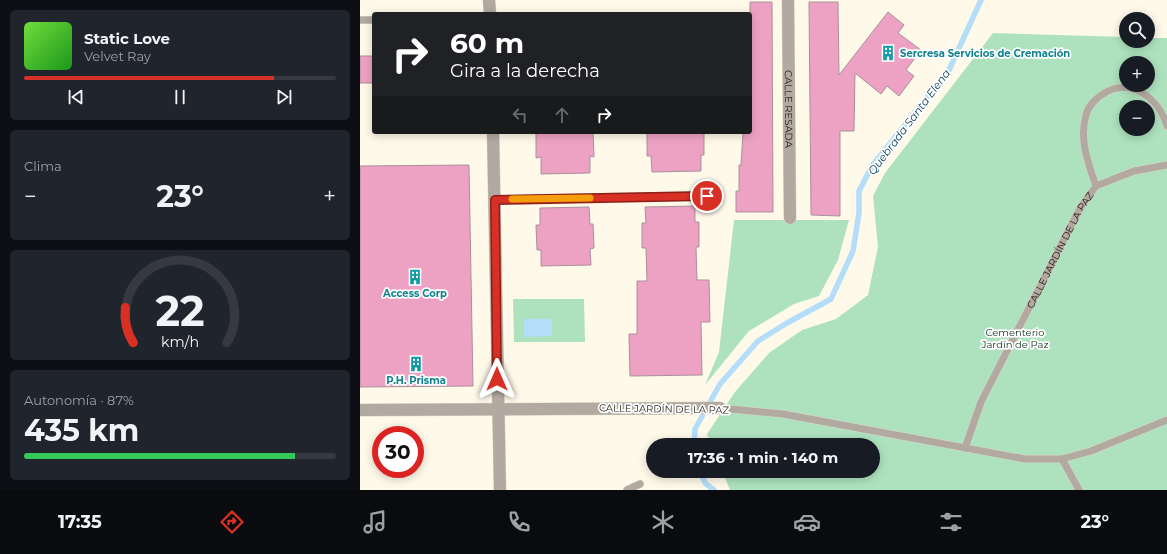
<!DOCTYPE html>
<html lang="es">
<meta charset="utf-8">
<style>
:root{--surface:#171b24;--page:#20242c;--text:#f1f3f6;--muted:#9ea1a6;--line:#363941;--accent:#d93025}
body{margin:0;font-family:Montserrat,sans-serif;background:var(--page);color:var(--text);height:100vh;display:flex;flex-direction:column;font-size:15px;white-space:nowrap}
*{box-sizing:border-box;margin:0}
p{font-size:13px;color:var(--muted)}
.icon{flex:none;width:22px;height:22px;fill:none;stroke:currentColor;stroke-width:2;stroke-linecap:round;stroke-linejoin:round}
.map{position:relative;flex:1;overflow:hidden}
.side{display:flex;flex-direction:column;gap:10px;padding:10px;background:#0d0f14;width:360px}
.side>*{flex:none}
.top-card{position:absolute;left:12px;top:12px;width:380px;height:122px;border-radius:4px;box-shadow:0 2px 10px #0003;background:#202124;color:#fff;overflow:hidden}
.buttons{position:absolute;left:759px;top:12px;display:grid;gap:8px}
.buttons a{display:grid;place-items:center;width:36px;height:36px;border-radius:50%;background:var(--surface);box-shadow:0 2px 10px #0003;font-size:20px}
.speed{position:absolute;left:12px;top:426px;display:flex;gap:8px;font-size:20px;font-weight:700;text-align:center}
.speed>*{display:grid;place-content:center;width:52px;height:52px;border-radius:50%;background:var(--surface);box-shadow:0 2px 10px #0003;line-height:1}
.speed .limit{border:6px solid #d22;background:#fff;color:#111}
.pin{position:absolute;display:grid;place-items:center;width:34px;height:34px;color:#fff;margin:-17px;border:2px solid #fff;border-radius:50%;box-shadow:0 1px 4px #0007}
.me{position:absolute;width:44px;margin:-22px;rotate:0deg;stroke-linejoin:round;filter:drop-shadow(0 0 3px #0008)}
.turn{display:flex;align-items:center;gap:14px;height:84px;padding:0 12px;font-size:18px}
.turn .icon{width:52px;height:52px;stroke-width:2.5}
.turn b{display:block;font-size:28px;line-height:34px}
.lanes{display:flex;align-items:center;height:38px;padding:0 12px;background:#0003;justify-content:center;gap:20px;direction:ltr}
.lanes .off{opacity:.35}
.big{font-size:30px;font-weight:700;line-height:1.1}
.side .widget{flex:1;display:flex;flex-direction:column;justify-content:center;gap:6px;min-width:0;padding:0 14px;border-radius:6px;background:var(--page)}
.side .dial{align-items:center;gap:0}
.dial svg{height:104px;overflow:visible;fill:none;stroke:var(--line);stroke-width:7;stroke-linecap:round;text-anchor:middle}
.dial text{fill:var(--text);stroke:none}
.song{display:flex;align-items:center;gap:12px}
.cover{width:48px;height:48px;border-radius:6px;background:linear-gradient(135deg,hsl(100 70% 55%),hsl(120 70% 35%))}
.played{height:4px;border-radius:2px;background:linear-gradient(90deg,var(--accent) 80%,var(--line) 80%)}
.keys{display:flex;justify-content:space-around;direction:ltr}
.heat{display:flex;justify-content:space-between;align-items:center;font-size:22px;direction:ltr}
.charge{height:6px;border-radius:3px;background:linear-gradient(90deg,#34c759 87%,var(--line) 0)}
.trip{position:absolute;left:286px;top:438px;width:234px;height:40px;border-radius:20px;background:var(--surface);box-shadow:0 2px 10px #0003;font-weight:700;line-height:40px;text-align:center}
.tabs{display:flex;height:64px;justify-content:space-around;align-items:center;background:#090b0e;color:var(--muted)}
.tabs .icon{width:28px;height:28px}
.tabs .on{color:var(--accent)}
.tabs b{font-size:18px;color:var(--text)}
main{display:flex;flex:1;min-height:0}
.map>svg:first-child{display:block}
.green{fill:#aee2be;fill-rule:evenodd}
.water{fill:#b4ddfa}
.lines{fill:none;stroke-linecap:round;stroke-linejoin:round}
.stream{stroke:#b4ddfa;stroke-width:5.5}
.building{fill:#eea2c3;stroke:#a9909a}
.lane-casing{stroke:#dbd6c8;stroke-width:8}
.street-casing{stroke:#dbd6c8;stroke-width:13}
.lane{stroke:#b2a9a1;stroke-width:7}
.street{stroke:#b2a9a1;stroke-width:12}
.route-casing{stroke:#8d1f18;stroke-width:10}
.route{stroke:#d93025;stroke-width:7}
.slow{stroke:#f59e0b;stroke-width:7}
.labels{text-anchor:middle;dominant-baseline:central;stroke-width:3.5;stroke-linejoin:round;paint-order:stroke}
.culture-label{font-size:10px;font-weight:bold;fill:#0d838f;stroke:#fff}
.street-label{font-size:10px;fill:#211d14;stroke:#fff}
.park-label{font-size:10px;fill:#12321e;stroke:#fff}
.water-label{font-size:11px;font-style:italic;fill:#003c5a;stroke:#fff}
</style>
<main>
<section class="side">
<div class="widget">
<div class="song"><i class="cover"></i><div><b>Static Love</b><p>Velvet Ray</p></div></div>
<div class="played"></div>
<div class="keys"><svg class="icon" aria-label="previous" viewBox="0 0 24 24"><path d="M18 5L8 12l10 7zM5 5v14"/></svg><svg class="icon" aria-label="pause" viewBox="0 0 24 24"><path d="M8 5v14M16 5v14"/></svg><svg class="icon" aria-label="next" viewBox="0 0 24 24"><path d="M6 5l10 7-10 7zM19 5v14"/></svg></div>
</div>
<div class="widget"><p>Clima</p>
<div class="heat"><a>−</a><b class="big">23°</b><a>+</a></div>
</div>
<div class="widget dial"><svg viewBox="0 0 100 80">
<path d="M14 69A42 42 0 1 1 86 69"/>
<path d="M14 69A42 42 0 0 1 8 42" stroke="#d93025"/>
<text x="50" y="56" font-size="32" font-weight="700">22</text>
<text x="50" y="72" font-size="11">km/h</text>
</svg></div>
<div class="widget"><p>Autonomía · 87%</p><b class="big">435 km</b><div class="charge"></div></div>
</section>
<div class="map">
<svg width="807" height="490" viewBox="0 0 807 490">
<rect width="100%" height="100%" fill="#fff9ea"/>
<path class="green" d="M633 33 766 37V41H788V38H807V490H370L362 471H513V445H351L347 434 375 392 409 353 442 330 476 319 508 295 518 247 513 196 525 173ZM766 63H788V85H766ZM766 107H788V129H766Z
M374 220H489L478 260 459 296 434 304 389 331 345 385 359 352Z
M153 299H224L225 342H154Z"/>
<path class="water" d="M164 319H192V336L164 337Z"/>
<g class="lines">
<path class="stream" d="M334 445 335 429 360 384 398 341 427 323 471 299 493 251 499 213V191L512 166 589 70 621 0
M340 471 345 483 354 490"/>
</g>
<path class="building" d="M390 2H412L413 212H376V191H379V165H381L383 132H390Z
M449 2H478L479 75 528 12 544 25 538 33 561 50 546 70 554 76 539 96 527 86 521 94 495 73 494 131H480V216L451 215Z
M0 56H14V83H0Z
M180 132H233L234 157 230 156V173L181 174V157L176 158V133Z
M287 132H344V155H341V171L292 172 291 156H287Z
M109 165 113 386 0 387V166Z
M335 206V222H339V247H336L337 280H349L350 322H341L342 375 270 376 269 334H277V281H287L286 248H282V223H286L285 207Z
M229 207 230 224H233L234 248 230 249 231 265 181 266V250H177L176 225H180V208Z"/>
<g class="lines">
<g class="lane-casing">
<g id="lane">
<path d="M0 20H14"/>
<path d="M736 186C728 163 719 139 726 115 728 106 736 98 743 94 770 76 799 98 807 126"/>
<path d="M135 199 347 195"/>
<path d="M360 408 423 414 665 459H702L731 451 807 420"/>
<path id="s1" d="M605 448 621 402 720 208 736 186 774 171 807 165"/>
<path d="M702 459 719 490"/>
<path d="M267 490 280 484"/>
</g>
</g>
<g class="street-casing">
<g id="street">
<path d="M129 0 130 14"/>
<path id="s2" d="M428 0 430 218"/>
<path d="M133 132 140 490"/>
<path d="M0 410 360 408"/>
</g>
</g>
<use href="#lane" class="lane"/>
<use href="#street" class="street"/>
</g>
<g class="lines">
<g class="route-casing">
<path id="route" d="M137 379 135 200 347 196"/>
</g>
<use href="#route" class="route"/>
<path class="slow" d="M152 199 230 198"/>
</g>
<defs>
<g id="building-bare" transform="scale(1.2)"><path d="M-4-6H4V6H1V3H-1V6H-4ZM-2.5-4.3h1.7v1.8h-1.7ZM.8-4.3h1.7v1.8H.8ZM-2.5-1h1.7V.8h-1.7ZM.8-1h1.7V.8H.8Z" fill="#0f9aa8" stroke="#fff" stroke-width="2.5" paint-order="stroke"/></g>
</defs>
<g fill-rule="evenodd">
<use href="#building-bare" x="528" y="53"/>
<use href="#building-bare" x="55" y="277"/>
<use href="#building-bare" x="56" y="364"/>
</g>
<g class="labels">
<g class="culture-label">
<text x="540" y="53" text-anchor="start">Sercresa Servicios de Cremación</text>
<text x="55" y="293">Access Corp</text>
<text x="56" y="380">P.H. Prisma</text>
</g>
<g class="street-label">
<text stroke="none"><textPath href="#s2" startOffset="109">CALLE RESADA</textPath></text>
<text stroke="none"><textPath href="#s1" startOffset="220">CALLE JARDÍN DE LA PAZ</textPath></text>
<text transform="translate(304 409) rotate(1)">CALLE JARDÍN DE LA PAZ</text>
</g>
<g class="park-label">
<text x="655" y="332">Cementerio<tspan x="655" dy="12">Jardín de Paz</tspan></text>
</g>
<g class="water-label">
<text transform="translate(549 122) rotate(-53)">Quebrada Santa Elena</text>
</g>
</g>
</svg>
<div class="buttons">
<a><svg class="icon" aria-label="search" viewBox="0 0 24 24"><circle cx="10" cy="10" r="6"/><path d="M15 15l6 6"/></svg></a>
<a>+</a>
<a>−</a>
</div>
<div class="speed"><div class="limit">30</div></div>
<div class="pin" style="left:347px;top:196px;background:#d93025"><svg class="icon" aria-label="arrive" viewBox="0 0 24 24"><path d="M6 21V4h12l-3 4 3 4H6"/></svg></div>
<svg class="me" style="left:137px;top:379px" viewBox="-20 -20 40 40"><path d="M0-17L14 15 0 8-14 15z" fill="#d93025" stroke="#fff" stroke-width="4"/></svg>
<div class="trip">17:36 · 1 min · 140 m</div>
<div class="top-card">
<div class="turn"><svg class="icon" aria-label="right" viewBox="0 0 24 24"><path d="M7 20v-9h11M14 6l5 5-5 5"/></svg><div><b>60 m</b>Gira a la derecha</div></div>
<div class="lanes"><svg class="icon off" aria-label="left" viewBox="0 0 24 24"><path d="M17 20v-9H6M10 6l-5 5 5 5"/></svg><svg class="icon off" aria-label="ahead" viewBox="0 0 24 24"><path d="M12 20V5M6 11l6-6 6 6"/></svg><svg class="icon" aria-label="right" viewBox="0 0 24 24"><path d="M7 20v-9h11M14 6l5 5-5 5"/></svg></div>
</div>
</div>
</main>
<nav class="tabs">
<b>17:35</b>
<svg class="icon on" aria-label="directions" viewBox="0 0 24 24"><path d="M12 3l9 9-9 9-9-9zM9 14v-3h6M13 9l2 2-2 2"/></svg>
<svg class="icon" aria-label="music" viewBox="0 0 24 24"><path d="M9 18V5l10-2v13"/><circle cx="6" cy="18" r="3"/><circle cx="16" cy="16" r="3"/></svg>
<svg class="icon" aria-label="phone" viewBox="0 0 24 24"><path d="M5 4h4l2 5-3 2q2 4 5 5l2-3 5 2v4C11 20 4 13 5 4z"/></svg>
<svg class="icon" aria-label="climate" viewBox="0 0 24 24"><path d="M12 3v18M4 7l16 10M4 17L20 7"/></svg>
<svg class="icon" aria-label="car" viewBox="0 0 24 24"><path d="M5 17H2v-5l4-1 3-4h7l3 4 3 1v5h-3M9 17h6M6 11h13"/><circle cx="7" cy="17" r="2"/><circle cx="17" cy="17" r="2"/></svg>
<svg class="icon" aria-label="filters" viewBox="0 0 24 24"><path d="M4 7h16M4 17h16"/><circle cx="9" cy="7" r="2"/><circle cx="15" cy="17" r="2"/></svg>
<b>23°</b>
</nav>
